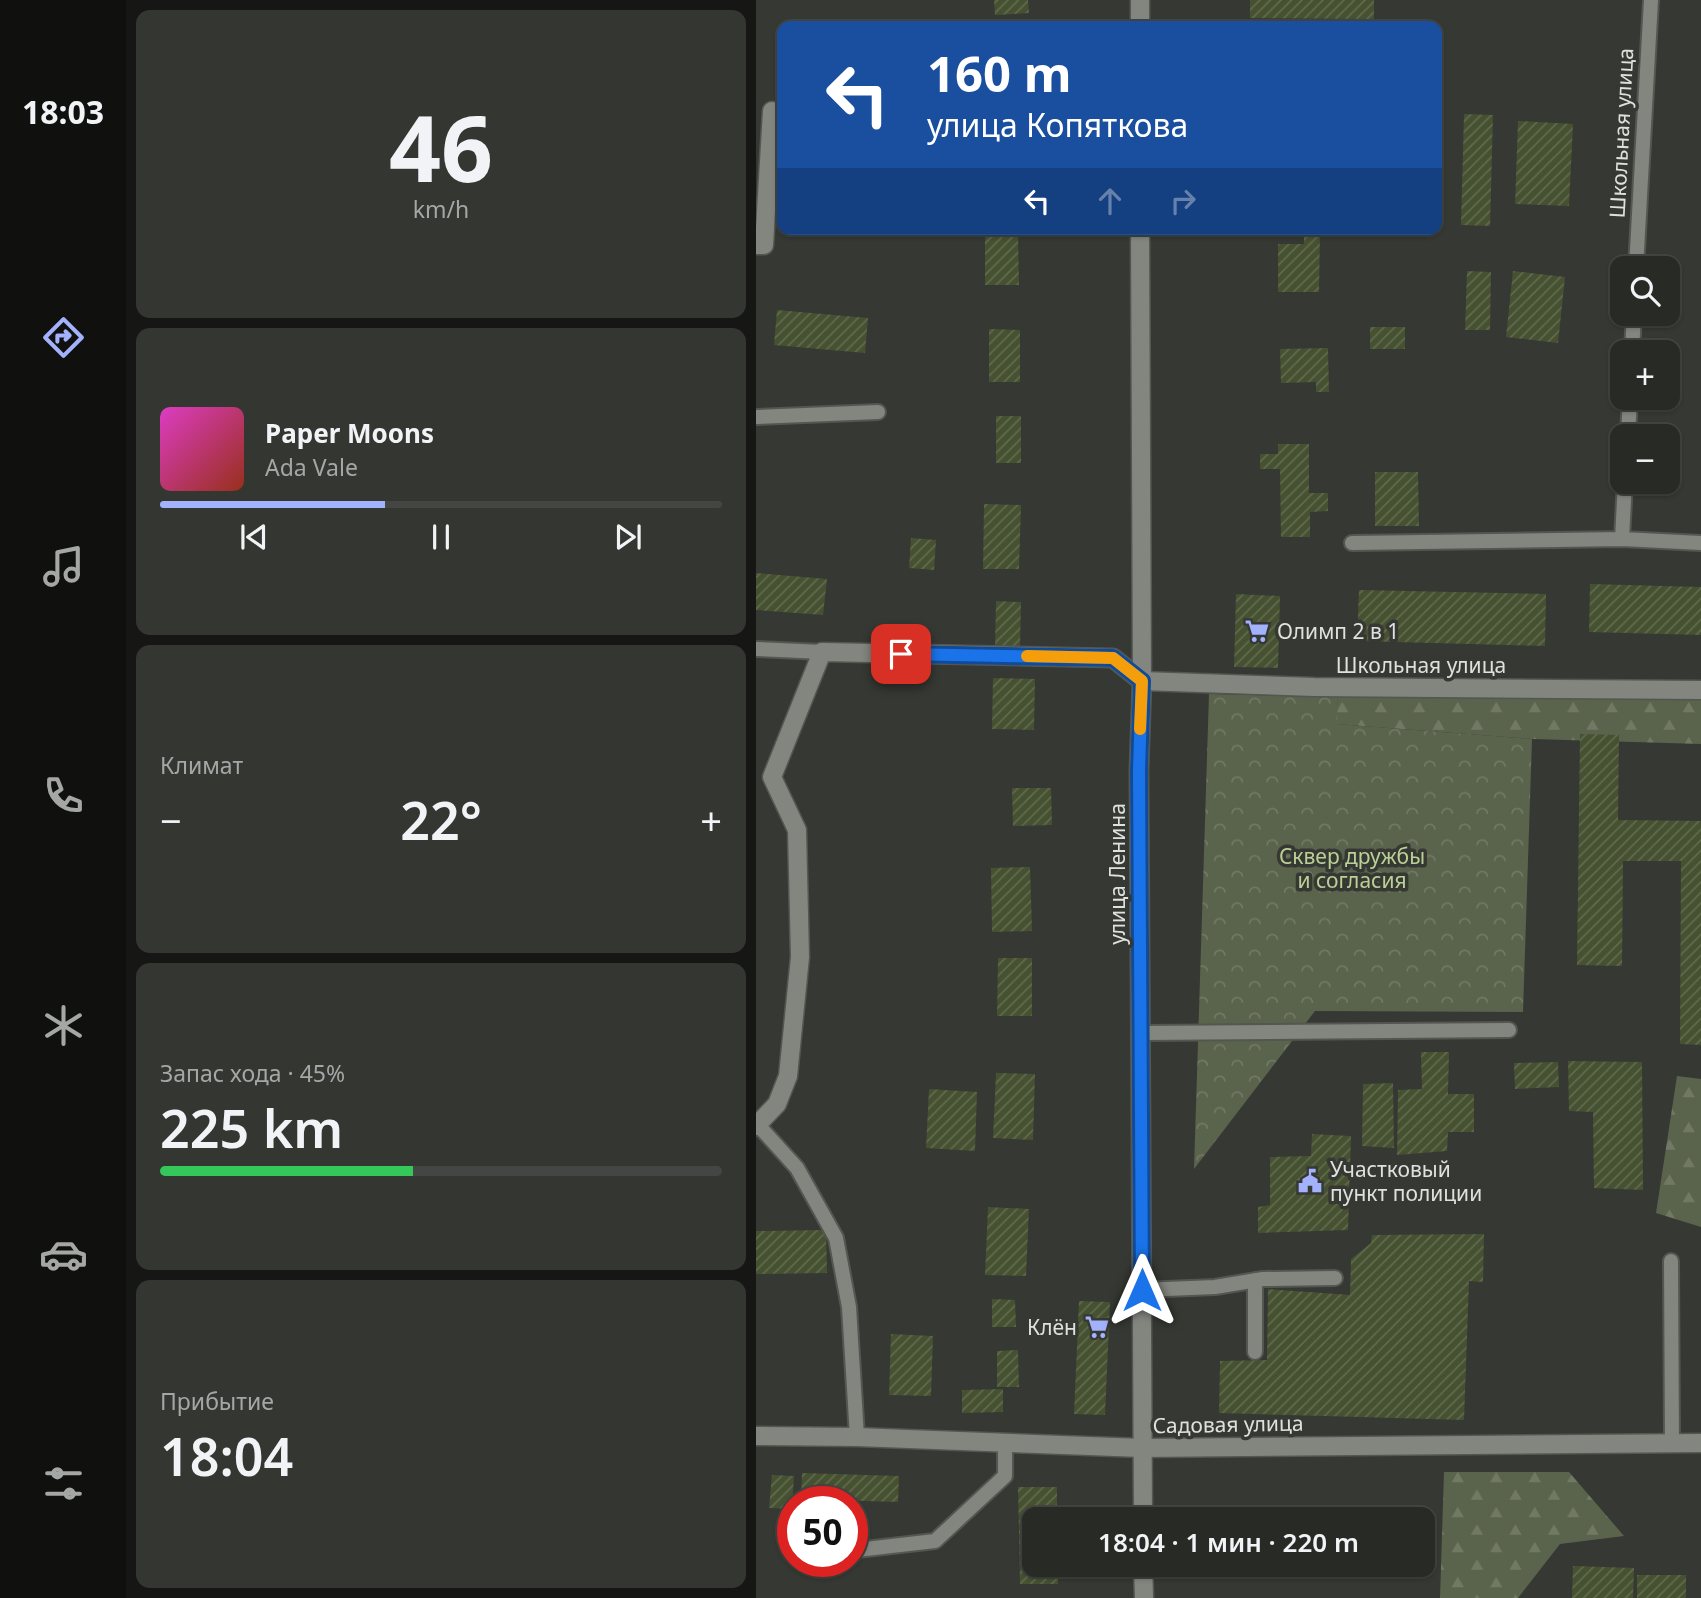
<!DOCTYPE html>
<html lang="ru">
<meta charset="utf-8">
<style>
:root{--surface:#282a26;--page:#343632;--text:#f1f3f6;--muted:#a5a7a7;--line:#444643;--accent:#a2b2fd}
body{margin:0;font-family:"Noto Sans",sans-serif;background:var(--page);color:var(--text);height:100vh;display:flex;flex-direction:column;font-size:26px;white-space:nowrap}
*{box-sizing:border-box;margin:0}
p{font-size:23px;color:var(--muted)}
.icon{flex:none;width:38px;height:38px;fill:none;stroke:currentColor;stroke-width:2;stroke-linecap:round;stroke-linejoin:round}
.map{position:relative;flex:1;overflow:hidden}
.drawer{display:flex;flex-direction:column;gap:10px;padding:10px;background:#161715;width:630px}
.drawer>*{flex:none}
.banner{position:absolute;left:21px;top:21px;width:665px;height:214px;border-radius:14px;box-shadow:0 2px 5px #0004,0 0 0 2px var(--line);background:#1a4fa0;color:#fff;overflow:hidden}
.controls{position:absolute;left:854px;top:256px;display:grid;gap:14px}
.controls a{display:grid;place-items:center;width:70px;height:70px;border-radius:14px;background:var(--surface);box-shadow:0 2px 5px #0004,0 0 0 2px var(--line);font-size:35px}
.speed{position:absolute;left:21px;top:1486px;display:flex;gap:14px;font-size:35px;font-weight:700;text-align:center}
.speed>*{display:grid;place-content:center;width:91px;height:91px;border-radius:50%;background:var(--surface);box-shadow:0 2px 5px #0004,0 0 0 2px var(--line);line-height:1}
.speed .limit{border:10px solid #d22;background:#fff;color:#111}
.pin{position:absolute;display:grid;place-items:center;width:60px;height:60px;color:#fff;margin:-30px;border-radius:14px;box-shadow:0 4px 10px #0006}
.me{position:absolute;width:77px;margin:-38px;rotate:0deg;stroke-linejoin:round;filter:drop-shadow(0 0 5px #0008)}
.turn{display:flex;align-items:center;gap:24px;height:147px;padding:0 35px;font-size:32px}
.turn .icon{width:91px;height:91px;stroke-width:2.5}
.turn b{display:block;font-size:49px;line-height:60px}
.lanes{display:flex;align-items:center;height:66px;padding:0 35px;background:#0003;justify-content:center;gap:35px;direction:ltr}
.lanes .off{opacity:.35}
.big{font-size:52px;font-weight:600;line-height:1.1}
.drawer .tile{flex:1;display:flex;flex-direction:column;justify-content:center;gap:10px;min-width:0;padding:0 24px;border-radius:14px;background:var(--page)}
.drawer .dial{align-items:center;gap:0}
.dial b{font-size:91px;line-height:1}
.song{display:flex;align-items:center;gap:21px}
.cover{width:84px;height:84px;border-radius:10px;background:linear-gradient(135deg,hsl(310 70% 55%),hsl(10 70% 35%))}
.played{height:7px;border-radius:4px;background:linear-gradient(90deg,var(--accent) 40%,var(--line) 40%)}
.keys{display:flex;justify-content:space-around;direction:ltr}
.heat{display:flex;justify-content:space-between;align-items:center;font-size:38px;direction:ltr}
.charge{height:10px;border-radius:5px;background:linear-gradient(90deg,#34c759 45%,var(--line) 0)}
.trip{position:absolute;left:266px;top:1507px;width:413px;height:70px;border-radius:14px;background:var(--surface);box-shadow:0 2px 5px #0004,0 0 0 2px var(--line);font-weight:600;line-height:70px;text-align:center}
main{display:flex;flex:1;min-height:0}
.dock{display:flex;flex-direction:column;width:126px;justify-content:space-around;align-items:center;background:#10110f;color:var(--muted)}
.dock .icon{width:49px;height:49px}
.dock .on{color:var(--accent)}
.dock b{font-size:32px;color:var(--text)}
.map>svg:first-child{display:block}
.forest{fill:url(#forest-firs)}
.park{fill:url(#park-crowns)}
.building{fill:url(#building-hatch)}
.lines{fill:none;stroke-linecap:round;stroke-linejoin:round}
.lane-casing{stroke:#545651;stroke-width:18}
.street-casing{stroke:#545651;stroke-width:21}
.secondary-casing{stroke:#545651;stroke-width:21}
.lane{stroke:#83857f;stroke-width:14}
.street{stroke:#83857f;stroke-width:18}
.secondary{stroke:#83857f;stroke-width:18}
.route-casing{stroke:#114b97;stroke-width:18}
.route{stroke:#1a73e8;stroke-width:12}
.slow{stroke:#f59e0b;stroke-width:12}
.labels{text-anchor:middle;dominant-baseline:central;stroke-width:7;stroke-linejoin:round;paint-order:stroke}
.street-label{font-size:21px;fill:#dfe1dd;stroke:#363833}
.poi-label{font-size:21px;fill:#dfe1dd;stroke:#363833;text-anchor:start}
.park-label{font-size:21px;fill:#bbd095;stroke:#363833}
</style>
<main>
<nav class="dock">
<b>18:03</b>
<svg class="icon on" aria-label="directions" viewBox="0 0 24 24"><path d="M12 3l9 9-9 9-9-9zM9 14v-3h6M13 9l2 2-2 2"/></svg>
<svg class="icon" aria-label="music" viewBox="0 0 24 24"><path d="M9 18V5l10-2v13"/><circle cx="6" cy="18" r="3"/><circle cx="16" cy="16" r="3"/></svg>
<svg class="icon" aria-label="phone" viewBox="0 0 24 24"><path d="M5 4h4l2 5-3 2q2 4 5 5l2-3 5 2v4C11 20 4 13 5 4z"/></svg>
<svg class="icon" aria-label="climate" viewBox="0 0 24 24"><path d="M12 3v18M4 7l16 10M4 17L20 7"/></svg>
<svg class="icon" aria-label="car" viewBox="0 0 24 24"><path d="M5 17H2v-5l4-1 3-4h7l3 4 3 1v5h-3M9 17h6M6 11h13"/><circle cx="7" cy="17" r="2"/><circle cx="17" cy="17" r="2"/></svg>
<svg class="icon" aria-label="filters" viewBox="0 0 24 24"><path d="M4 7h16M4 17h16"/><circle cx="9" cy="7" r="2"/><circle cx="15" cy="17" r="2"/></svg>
</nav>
<section class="drawer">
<div class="tile dial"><b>46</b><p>km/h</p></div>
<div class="tile">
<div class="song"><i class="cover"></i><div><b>Paper Moons</b><p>Ada Vale</p></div></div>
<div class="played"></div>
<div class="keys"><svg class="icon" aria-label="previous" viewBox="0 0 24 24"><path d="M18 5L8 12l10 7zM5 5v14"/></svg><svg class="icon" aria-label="pause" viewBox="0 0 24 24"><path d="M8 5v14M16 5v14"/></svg><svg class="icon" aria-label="next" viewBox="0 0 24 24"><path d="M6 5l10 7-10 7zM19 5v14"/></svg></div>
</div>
<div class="tile"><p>Климат</p>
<div class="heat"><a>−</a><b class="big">22°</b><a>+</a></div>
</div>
<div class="tile"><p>Запас хода · 45%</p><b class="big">225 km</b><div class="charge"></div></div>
<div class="tile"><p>Прибытие</p><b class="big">18:04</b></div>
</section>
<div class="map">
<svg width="945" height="1598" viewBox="0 0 945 1598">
<defs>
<pattern id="forest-firs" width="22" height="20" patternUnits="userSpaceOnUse" patternTransform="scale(1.75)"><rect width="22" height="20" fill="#5a634c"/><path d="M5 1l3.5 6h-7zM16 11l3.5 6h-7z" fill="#717965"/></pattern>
<pattern id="park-crowns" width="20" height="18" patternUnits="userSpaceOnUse" patternTransform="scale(1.75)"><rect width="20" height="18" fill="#5a634c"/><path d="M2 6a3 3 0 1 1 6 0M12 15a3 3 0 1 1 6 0" fill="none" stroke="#717965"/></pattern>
<pattern id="building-hatch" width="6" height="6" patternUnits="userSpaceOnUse" patternTransform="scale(1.75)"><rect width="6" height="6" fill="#465131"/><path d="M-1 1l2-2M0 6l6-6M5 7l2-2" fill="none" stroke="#606a4e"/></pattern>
</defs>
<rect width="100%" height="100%" fill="#363833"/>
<path class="forest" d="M582 697 945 698V744L776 739 580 724Z
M921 1076 945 1079V1227L900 1213Z
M688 1472H813L868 1536 804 1544 762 1598H684Z"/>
<path class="park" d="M453 694 582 697 581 724 776 739 767 1012 559 1011 438 1169Z"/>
<path class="building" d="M238 0H272L273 13 239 15Z
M494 0H618V19L494 18Z
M708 114 737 115 734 226 705 225Z
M762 121 817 124 813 206 759 204Z
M548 229H564L563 292H522V244H548Z
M229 232H262L263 285H229Z
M711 271 735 272 734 330H709Z
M757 271 809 277 802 343 750 337Z
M21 310 112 318 109 353 18 345Z
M614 327H649V349H614Z
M233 329 264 330V382H233Z
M572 348 573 392H560V382L525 383 524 349Z
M240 416H265V463H240Z
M522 444H553V493H572V511L554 512V537H525L524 469H504V454H522Z
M619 472H662L663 526H619Z
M228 504 265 505 263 569H227Z
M155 538 180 540 178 570 153 568Z
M0 573 71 579 67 615 0 610Z
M834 584 945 587V635L833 632Z
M603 590 790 594 789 646 601 641Z
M480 594 524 596 522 668 478 667Z
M240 601 265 602 264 648 239 647Z
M237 678 279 679 278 730 236 729Z
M824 734 863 735 862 820 945 821V1045L924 1044 925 861H867L866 966 821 965Z
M256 788H295L296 825 257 826Z
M274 867 276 931 236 932 235 868Z
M242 958H276V1016H241Z
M665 1052H693L692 1094H718V1132H692L691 1151 641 1155 642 1090 666 1089Z
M812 1061 886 1062 887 1190 838 1188 837 1112 813 1111Z
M802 1062 803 1087 759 1089 758 1063Z
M240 1073 279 1074 277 1140 237 1138Z
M637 1083 638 1148 606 1146 607 1084Z
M173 1089 221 1092 219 1151 170 1148Z
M556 1134 595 1136 592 1230 502 1233V1207L514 1205V1157L555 1156Z
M232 1207 273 1209 270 1276 229 1275Z
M70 1230 71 1273 0 1274V1231Z
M728 1234 727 1282 713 1281 708 1420 463 1413 464 1361 511 1360 512 1289 594 1295 595 1259 615 1243 616 1235Z
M236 1299 259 1300 260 1327H236Z
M323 1301 354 1302 349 1415 318 1414Z
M135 1334 177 1336 175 1396 133 1395Z
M262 1350 263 1387H241V1351Z
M247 1389V1412L206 1413V1390Z
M46 1473 143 1476 142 1502 45 1499Z
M16 1475 38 1476 36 1509 13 1508Z
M262 1487H301V1519H278V1564H302V1584H264Z
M817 1566 878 1568 877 1598H816Z
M881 1575H930V1598H881Z"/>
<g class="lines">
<g class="lane-casing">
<path id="lane" d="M880 268 895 0
M876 352 878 313
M0 417 122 412
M872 436 874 397
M866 539 869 481
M596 543 866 539 945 543
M0 649 66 652
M385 1033 753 1030
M2 1125 41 1168 80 1238 93 1307 101 1437
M915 1261 916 1443
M499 1280V1352
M386 1290 459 1287 507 1279 579 1278
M101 1550 179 1541 249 1476V1443"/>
</g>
<g class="street-casing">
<path id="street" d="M0 245H8L16 111
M0 1126 21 1104 32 1076 44 957 41 830 16 777 66 652 357 658 386 681 558 687 945 690
M0 1436 101 1437 386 1448 945 1443"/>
</g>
<g class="secondary-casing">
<path id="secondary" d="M384 0V26
M384 229 386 681 383 770 387 1519
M387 1564 388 1598"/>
</g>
<use href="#lane" class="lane"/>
<use href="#street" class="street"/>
<use href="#secondary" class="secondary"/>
</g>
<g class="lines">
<g class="route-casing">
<path id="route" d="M145 654 357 658 386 681 383 770 386 1290"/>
</g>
<use href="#route" class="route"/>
<path class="slow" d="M271 656 357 658 386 681 384 729"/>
</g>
<defs>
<g id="supermarket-bare" transform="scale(1.89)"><path d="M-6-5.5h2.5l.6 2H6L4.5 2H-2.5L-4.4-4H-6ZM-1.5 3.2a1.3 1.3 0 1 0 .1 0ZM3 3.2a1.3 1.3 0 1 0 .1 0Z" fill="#a2b2fd" stroke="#363833" stroke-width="2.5" paint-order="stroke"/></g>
<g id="civic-bare" transform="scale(1.89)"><path d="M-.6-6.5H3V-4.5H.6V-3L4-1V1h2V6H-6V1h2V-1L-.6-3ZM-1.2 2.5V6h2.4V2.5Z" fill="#a2b2fd" stroke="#363833" stroke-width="2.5" paint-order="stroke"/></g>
</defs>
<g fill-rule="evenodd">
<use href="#supermarket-bare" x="501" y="631"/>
<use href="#civic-bare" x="554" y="1181"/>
<use href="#supermarket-bare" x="341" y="1327"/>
</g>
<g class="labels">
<g class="street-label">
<text transform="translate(865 133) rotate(-87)">Школьная улица</text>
<text x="665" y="665">Школьная улица</text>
<text transform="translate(361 874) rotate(-90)">улица Ленина</text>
<text transform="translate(472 1424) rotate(-1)">Садовая улица</text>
</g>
<g class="poi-label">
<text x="521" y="631">Олимп 2 в 1</text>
<text x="574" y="1169">Участковый<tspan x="574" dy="24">пункт полиции</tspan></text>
<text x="321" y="1327" text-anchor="end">Клён</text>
</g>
<g class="park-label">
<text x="596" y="856">Сквер дружбы<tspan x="596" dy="24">и согласия</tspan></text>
</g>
</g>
</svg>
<div class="controls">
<a><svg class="icon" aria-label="search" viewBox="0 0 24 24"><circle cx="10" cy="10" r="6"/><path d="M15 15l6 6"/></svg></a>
<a>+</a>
<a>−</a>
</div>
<div class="speed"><div class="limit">50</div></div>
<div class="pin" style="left:145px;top:654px;background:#d93025"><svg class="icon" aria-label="arrive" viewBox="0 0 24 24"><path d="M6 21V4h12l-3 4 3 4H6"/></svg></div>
<svg class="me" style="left:386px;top:1290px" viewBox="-20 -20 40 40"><path d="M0-17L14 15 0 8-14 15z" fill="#1a73e8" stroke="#fff" stroke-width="4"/></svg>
<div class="trip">18:04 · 1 мин · 220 m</div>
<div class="banner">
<div class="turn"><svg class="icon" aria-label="left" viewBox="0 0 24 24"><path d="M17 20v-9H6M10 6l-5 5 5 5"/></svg><div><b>160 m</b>улица Копяткова</div></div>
<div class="lanes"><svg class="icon" aria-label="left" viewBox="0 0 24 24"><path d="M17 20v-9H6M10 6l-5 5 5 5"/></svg><svg class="icon off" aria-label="ahead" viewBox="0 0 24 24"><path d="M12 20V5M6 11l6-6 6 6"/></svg><svg class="icon off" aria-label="right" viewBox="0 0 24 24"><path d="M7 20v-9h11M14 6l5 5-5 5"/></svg></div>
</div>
</div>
</main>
